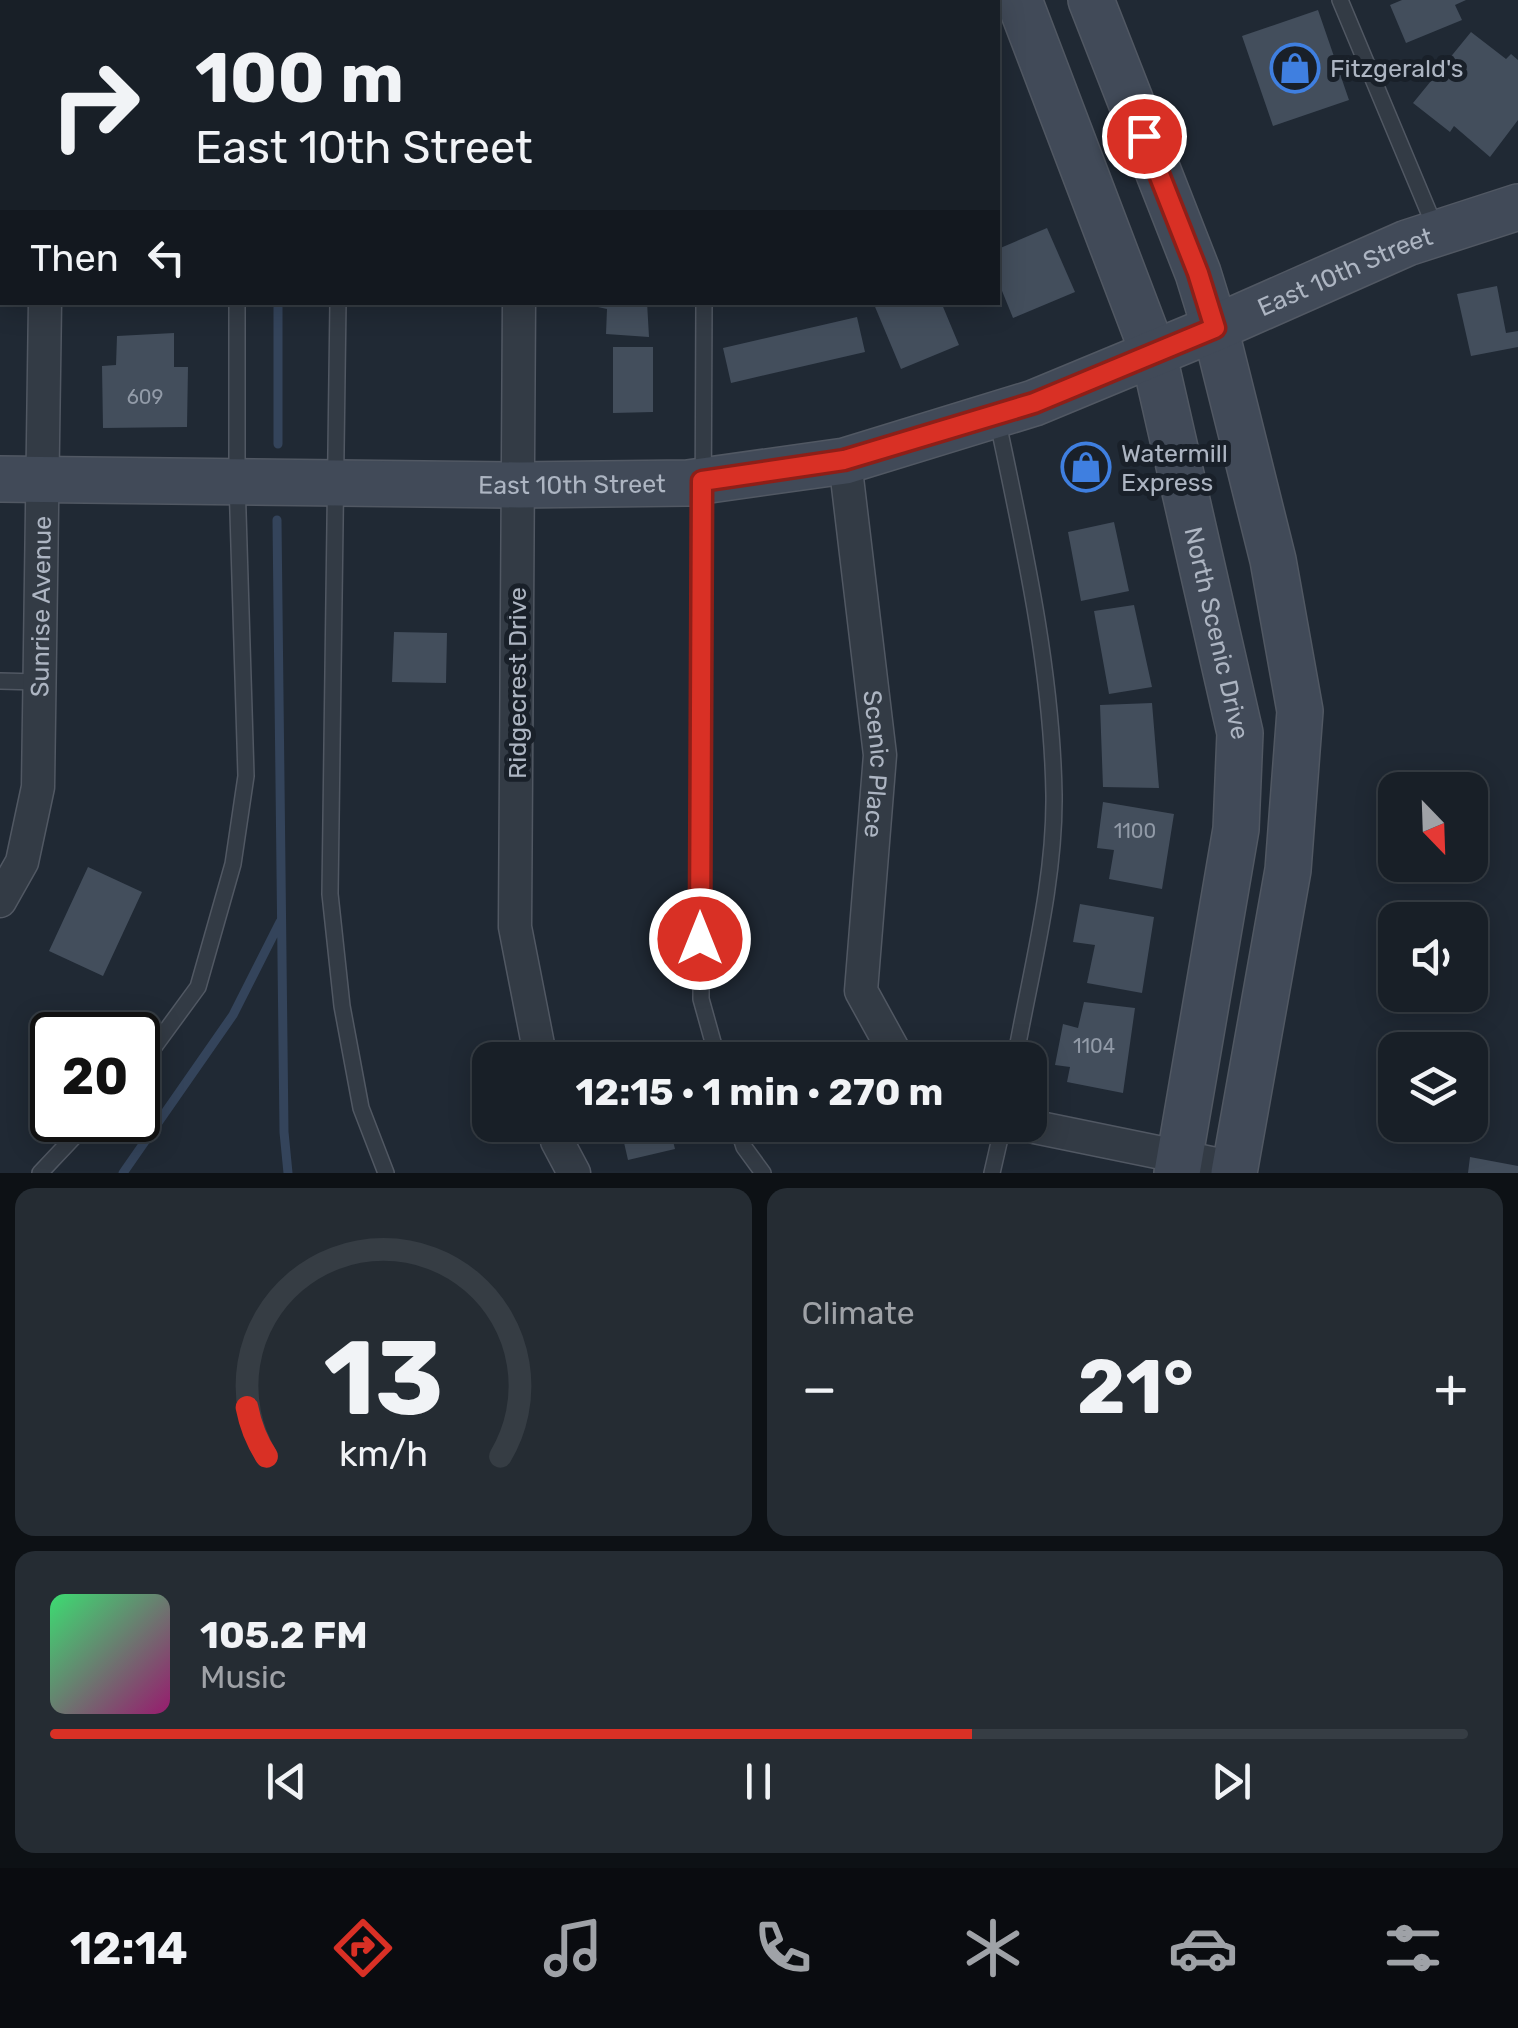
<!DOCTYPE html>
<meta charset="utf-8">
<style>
:root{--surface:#181f27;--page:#252c33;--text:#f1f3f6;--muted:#9fa2a7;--line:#363d44;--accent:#d93025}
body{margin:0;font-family:Rubik,sans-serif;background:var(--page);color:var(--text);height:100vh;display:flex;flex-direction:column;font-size:38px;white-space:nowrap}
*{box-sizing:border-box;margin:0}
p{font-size:32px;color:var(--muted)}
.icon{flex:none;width:55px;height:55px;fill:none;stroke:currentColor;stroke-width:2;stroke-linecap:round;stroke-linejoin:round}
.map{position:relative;height:1173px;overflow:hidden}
.drawer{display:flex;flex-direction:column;gap:15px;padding:15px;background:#0d1115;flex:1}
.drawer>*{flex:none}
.guide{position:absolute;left:0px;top:0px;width:1000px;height:305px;box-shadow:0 5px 25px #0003,0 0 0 2px var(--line);background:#181f27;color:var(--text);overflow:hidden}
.needle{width:65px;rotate:157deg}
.buttons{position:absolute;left:1378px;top:772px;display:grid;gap:20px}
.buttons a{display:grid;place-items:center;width:110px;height:110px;border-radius:20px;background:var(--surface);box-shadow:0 5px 25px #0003,0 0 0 2px var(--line);font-size:50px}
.speed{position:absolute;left:30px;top:1012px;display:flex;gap:20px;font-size:50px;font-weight:700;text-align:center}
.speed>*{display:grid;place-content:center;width:130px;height:130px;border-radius:50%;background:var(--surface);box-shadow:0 5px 25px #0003,0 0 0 2px var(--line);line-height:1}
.speed .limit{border:5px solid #111;border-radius:15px;background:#fff;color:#111}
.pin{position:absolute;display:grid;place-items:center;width:85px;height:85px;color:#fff;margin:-42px;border:5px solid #fff;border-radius:50%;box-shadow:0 2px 10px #0007}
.me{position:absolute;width:110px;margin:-55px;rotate:0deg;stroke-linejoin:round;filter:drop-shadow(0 0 8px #0008)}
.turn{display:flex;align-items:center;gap:35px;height:210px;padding:0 30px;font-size:45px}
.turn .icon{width:130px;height:130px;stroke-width:2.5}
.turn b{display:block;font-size:70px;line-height:85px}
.then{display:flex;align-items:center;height:95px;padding:0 30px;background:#0003;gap:20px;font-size:38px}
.big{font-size:75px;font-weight:700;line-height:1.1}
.drawer .widget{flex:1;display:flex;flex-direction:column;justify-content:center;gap:15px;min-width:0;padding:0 35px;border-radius:20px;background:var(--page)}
.drawer .dial{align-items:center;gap:0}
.dial svg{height:260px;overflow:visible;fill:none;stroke:var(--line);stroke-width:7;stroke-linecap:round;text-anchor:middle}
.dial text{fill:var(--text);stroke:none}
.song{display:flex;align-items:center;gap:30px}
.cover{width:120px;height:120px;border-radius:15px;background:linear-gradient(135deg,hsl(140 70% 55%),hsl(320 70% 35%))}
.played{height:10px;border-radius:5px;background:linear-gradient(90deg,var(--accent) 65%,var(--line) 65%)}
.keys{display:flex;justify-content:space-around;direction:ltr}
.heat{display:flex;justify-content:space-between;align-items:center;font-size:55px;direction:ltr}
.drawer .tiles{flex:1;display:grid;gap:15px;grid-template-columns:1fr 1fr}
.widget:last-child{grid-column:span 2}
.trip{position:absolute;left:472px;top:1042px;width:575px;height:100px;border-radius:20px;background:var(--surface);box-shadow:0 5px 25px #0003,0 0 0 2px var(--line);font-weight:700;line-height:100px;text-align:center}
.tabs{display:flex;height:160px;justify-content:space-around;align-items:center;background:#0a0c10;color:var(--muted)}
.tabs .icon{width:70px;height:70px}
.tabs .active{color:var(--accent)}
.tabs b{font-size:45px;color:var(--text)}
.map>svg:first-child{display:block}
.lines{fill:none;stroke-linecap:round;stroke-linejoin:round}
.stream{stroke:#34445b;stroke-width:9}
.building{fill:#434e5c}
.lane-casing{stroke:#515863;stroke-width:18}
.street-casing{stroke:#515863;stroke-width:35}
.secondary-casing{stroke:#515863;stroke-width:48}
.lane{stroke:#333b45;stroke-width:15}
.street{stroke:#333b45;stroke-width:32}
.secondary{stroke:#414a58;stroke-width:45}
.route-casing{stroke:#8d1f18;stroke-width:25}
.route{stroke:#d93025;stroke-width:18}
.labels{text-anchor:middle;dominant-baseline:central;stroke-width:10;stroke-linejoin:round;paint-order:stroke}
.number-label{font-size:20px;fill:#929ba8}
.poi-label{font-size:25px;fill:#adb5c2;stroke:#192029;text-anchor:start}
.street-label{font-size:25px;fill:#adb5c2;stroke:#192029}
</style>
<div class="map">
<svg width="1518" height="1173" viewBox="0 0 1518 1173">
<rect width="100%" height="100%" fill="#202934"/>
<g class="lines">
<path class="stream" d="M274 0V2
M278 444V302
M277 520 284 1132 288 1173
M123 1173 233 1015 280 922"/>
</g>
<path class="building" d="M1402 0H1466L1455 5 1462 20 1406 43 1390 5Z
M1318 10 1349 100 1273 126 1242 36Z
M1471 32 1506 59 1511 54 1518 60V120L1490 157 1454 126 1450 132 1413 103Z
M1047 228 1075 292 1013 318 998 281V249Z
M1497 286 1506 333 1518 331V347L1471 356 1457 294Z
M575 302H647L649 337 606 334 607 309Z
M873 302H941L959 345 901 369Z
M857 317 865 352 731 383 723 348Z
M174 333V367H188L187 427 103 428 102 366 116 365 117 336Z
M613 347H653V412L613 413Z
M1083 455 1098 466 1089 478 1074 467Z
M1114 522 1129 591 1081 601 1068 532Z
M1134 605 1152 687 1109 694 1094 611Z
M394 632 447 633 446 683 392 682Z
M1152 703 1159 788 1103 787 1100 705Z
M1103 802 1174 814 1162 889 1109 879 1114 850 1097 848Z
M88 867 142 892 103 976 49 951Z
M1080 904 1154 917 1142 993 1087 983 1095 945 1073 942Z
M1084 1002 1135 1008 1123 1093 1067 1082 1070 1067 1055 1065 1063 1024 1078 1028Z
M620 1125H669L675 1149 628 1160Z
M1470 1157 1518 1166V1173H1468Z"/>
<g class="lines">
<g class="lane-casing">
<path id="lane" d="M225 0V2
M335 0 336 2
M694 0V2
M1340 0 1437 232
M338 302 330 894 342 1006 361 1108 386 1173
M704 302 701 999 718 1060
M997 418C1023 542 1052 668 1054 795 1055 884 1030 974 1015 1060
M0 681 39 682
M138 1069 198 987 233 864 246 776 237 480V302
M737 1125 744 1147 763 1173
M40 1173 90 1120
M992 1173 1003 1125"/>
</g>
<g class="street-casing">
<g id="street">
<path d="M35 0 36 2"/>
<path d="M518 0V2"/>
<path d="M519 302 515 927 541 1060"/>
<path id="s1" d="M845 461 880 755 861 991 899 1060"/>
<path id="s2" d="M0 901 22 862 38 787 45 302"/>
<path d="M554 1125 557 1141 574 1173"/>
<path d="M1025 1125 1235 1168"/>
</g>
</g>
<g class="secondary-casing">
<g id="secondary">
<path id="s3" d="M1019 0 1153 352 1240 733 1236 829 1177 1173"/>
<path d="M1091 0 1198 273 1215 328 1273 560 1300 711 1288 870 1234 1173"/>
<path id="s4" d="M0 479 519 485 688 483 845 461 1034 403 1215 328 1407 243 1518 207"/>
</g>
</g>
<use href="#lane" class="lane"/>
<use href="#street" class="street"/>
<use href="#secondary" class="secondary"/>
</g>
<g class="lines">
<g class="route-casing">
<path id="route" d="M700 939 702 481 844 460 1034 403 1215 328 1198 273 1144 136"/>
</g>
<use href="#route" class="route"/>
</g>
<defs>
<g id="shop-ring" transform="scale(2.5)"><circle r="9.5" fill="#192029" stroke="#3f7fe0" stroke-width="1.5"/><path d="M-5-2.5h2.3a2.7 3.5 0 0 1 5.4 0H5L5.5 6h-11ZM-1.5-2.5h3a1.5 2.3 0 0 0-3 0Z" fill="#3f7fe0"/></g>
</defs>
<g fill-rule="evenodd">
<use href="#shop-ring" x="1295" y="68"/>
<use href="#shop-ring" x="1086" y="467"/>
</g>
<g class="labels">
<g class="number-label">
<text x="145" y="397">609</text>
<text x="1135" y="831">1100</text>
<text x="1094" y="1046">1104</text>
</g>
<g class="poi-label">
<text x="1330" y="68">Fitzgerald's</text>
<text x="1121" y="453">Watermill<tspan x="1121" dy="29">Express</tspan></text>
</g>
<g class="street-label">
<text stroke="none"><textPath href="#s4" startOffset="1382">East 10th Street</textPath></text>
<text stroke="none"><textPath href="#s4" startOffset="572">East 10th Street</textPath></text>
<text stroke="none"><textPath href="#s2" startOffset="302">Sunrise Avenue</textPath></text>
<text stroke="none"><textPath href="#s3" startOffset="665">North Scenic Drive</textPath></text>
<text transform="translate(517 683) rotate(-90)">Ridgecrest Drive</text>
<text stroke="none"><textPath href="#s1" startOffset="305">Scenic Place</textPath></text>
</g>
</g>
</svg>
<div class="buttons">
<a><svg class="needle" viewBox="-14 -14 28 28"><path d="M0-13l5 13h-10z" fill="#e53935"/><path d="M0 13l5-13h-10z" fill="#9fa2a7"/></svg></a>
<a><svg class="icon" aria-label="sound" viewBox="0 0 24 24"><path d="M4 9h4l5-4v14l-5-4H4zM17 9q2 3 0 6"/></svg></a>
<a><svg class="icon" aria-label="layers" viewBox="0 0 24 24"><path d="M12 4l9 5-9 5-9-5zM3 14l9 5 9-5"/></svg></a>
</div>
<div class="speed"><div class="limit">20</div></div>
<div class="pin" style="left:1144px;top:136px;background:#d93025"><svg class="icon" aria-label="arrive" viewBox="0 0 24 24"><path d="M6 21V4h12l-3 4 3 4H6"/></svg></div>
<svg class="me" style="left:700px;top:939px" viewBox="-20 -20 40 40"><circle r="17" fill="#d93025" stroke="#fff" stroke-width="3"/><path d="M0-11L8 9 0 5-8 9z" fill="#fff"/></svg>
<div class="trip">12:15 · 1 min · 270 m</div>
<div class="guide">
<div class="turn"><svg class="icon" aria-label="right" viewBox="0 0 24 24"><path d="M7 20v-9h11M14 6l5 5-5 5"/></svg><div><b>100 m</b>East 10th Street</div></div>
<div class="then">Then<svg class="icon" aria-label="left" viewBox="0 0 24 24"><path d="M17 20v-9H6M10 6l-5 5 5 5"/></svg></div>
</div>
</div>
<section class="drawer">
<div class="tiles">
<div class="widget dial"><svg viewBox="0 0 100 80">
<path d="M14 69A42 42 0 1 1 86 69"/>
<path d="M14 69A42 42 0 0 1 8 54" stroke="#d93025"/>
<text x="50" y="56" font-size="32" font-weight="700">13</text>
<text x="50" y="72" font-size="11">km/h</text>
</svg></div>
<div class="widget"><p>Climate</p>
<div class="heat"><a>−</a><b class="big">21°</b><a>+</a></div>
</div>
<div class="widget">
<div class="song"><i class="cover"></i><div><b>105.2 FM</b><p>Music</p></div></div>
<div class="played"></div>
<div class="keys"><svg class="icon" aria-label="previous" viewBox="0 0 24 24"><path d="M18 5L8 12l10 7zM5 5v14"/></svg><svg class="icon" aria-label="pause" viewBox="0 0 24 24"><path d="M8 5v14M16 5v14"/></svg><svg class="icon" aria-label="next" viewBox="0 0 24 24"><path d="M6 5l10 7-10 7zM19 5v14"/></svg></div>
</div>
</div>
</section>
<nav class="tabs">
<b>12:14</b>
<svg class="icon active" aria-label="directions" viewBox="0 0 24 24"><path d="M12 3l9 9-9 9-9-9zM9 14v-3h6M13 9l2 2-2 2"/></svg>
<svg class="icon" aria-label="music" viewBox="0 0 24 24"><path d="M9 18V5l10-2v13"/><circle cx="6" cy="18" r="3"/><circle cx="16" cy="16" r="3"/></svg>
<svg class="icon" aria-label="phone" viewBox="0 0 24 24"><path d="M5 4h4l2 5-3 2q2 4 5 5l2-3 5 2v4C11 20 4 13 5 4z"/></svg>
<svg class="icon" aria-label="climate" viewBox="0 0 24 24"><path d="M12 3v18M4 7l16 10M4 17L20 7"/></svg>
<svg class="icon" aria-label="car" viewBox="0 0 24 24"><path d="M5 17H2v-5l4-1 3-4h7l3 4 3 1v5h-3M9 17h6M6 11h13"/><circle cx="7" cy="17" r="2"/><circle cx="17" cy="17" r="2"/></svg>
<svg class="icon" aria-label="filters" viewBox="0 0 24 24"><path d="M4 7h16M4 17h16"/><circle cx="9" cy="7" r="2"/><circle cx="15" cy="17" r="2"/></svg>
</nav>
